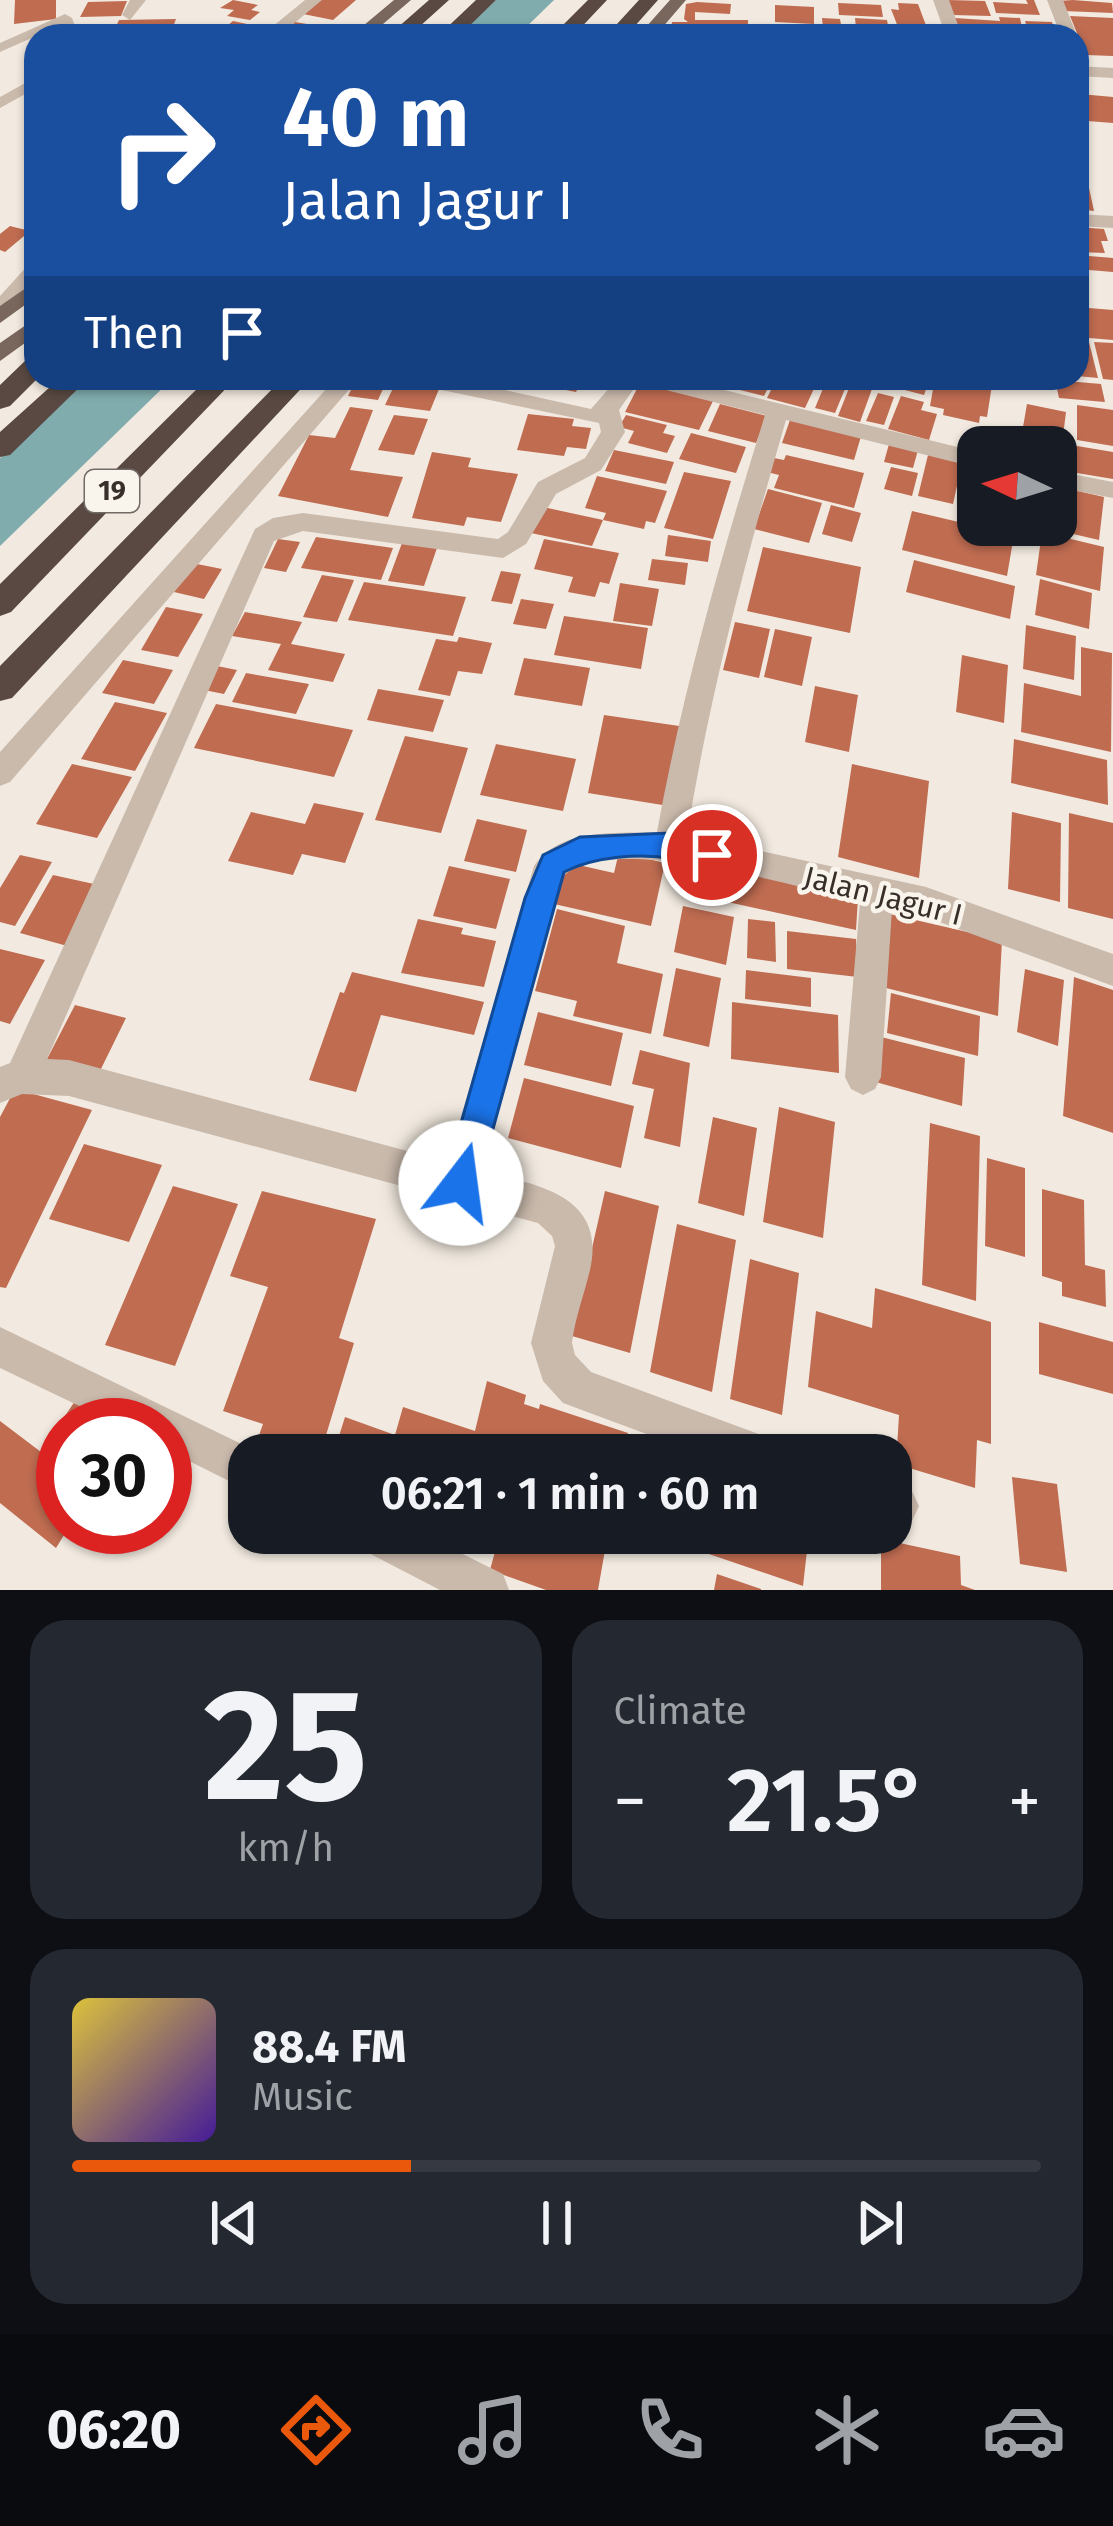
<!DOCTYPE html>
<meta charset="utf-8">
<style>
:root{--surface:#171b24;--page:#242831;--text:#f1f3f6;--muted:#9ea1a6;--line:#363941;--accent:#ea580c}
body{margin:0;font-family:"Fira Sans",sans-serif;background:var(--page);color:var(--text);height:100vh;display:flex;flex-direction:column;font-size:45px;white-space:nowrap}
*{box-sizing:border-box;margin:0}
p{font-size:39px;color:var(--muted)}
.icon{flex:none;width:66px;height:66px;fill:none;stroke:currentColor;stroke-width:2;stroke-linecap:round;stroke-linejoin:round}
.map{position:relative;height:1590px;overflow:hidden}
.details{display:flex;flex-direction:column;gap:30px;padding:30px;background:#0d0f14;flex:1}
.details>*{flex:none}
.guide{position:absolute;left:24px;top:24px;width:1065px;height:366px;border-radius:36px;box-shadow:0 3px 9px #0004;background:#1a4fa0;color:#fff;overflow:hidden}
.needle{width:78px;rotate:274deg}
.fabs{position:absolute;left:957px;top:426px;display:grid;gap:24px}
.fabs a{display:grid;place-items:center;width:120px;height:120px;border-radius:24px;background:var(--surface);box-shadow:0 3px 9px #0004;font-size:60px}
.speed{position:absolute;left:36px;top:1398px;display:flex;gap:24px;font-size:60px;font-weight:700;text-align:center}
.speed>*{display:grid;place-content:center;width:156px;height:156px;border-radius:50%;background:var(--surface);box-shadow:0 3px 9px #0004;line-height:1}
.speed .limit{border:18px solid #d22;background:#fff;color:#111}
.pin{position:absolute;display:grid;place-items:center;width:102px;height:102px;color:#fff;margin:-51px;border:6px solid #fff;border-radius:50%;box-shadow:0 3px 12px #0007}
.me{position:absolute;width:132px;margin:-66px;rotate:15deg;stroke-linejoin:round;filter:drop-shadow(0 0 9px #0008)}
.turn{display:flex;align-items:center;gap:42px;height:252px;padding:0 60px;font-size:54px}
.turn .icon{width:156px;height:156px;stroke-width:2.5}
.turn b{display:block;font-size:84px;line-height:102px}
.then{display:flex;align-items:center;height:114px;padding:0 60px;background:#0003;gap:24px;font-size:45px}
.big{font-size:90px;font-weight:600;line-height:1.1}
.details .card{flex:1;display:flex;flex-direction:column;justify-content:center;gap:18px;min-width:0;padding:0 42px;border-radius:36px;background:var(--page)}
.details .dial{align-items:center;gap:0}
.dial b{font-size:156px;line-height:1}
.song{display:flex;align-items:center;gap:36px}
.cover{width:144px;height:144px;border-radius:18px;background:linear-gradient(135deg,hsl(50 70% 55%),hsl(260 70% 35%))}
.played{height:12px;border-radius:6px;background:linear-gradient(90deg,var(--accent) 35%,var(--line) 35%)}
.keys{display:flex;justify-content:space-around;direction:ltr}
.heat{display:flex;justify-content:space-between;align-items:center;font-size:66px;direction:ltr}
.details .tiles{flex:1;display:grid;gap:30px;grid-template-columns:1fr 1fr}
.card:last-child{grid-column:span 2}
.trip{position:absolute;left:228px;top:1434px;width:684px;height:120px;border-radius:36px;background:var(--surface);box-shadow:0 3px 9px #0004;font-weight:600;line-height:120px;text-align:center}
.tab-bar{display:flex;height:192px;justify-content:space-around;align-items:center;background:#090b0e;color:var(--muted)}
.tab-bar .icon{width:84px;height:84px}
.tab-bar .current{color:var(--accent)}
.tab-bar b{font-size:54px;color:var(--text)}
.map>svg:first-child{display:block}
.water{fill:#80acae}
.building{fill:#bf6c51}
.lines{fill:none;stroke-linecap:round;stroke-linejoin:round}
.lane{fill:#cabaac;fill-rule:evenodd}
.street{fill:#cabaac;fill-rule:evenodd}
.primary{fill:#79665d;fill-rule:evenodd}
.highway{fill:#594942;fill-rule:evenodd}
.route{fill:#1a73e8;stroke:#114b97;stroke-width:3}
.labels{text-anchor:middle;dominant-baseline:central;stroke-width:9;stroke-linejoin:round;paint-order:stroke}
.shield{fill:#f9f4ec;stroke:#726a65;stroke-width:3}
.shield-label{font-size:27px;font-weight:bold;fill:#382f2b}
.street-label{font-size:30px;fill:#382f2b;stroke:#f9f4ec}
</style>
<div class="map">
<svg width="1113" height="1590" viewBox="0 0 1113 1590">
<rect width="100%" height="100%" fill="#f2eae0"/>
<path class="water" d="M496 0H554L517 36H457Z
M87 378H173L0 546V458Z"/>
<path class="building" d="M15 0H56V19L14 24Z
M233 0 258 5 251 10 260 12 250 20 227 16 234 10 220 8Z
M320 0H356L333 20 303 14Z
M948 0 985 1 991 16 953 15Z
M1026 0H1034L1040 15 996 13 993 2 1028 4Z
M1073 0 1112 3 1113 13 1063 11 1058 1Z
M127 1 121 16 80 17 88 2Z
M697 2 731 4 730 14 695 12V20H748V36H707V29H690L689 36H670L672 22H688L684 19 686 4Z
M838 3 881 5 883 17 839 15Z
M898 3 918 4 927 28 898 27 891 9 899 10Z
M775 5 814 7V24L775 22Z
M1070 16 1113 18V56L1086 55Z
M999 17 1020 18 1023 32 958 36 955 18 1000 21Z
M822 18 840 19 843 36H786V26L823 28Z
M855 18 887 20 889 30 856 28Z
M176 19 172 30 114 31 119 20Z
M233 21 247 24 236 33 243 36 187 34 198 25 222 30Z
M1025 21 1052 22 1056 36 1029 35Z
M295 22 325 27 315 36H278Z
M1080 94 1113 97V123L1087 121Z
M1077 182 1088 183 1094 211 1077 209Z
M10 226 30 231 5 252 0 250V234Z
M1077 227 1104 229 1108 241H1101L1105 253 1077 252Z
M1077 255 1113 258V272L1077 269Z
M1077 307 1113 310V340L1077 337Z
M1077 341 1089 342 1098 378 1077 376Z
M1094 342 1113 343V380L1103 379Z
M357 378H388L378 400 348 396Z
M529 378H583L576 392 526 382Z
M746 378H773L764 396 740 390Z
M777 378H819L805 408 767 398Z
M853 378H876L860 422 838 416Z
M905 378H930L924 395 901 389Z
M935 378 992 385 987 417 980 416 979 423 943 415 944 409 930 406Z
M827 379 847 384 835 413 815 408Z
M1055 380 1101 384 1105 402 1059 398Z
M640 383 713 401 699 430 625 412Z
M395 384 439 389 430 411 385 405Z
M878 393 894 397 884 425 866 421Z
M901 396 924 402 921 410 937 414 929 440 888 429Z
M720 404 767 416 756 443 708 431Z
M1027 404 1066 412 1063 436 1023 427Z
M1077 405 1113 410V446L1077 440Z
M350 407 373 410 350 470 403 477 388 517 278 496 309 435 335 438Z
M528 414 574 419 572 426 591 428 586 449 567 447 564 456 517 450Z
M394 415 428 419 414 455 378 450Z
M626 415 667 425 663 433 675 436 667 453 628 443 634 431 619 427Z
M791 417 862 433 854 460 782 443Z
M977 428 1062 446 1059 475 1056 447H978V452L973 451Z
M691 433 746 447 736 473 679 459Z
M889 444 918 450 913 468 884 462Z
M1071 445 1113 452V479L1071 472Z
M614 450 674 462 666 484 605 471Z
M432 452 471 458 468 467 518 474 501 522 467 517 464 526 412 518Z
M786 455 864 473 854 508 774 488 779 475 763 471 769 457 784 460Z
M928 455 962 463 953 504 918 496Z
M973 465 978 467V516L963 513Z
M891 467 918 473 912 496 884 489Z
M684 472 731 481 713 539 664 528Z
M597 476 667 491 655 523 646 521 644 529 603 520 606 513 585 508Z
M1056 486 1104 497 1099 540 1043 527 1056 525Z
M768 489 822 503 809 543 754 529Z
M831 505 861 513 852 542 822 534Z
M543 507 603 520 592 546 531 533Z
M912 511 1014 535 1007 576 902 550Z
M1042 532 1104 547 1100 591 1036 575Z
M668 535 711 541 708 562 665 556Z
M316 537 393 548 381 580 301 568Z
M278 539 300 542 286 572 264 568Z
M544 539 619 553 609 584 600 582 595 597 568 592 573 577 534 569Z
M402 543 437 548 424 586 388 581Z
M763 547 861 567 850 633 747 611Z
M652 559 688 563 685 585 648 580Z
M914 560 1015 586 1010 619 906 592Z
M192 563 222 569 204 599 174 592Z
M501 571 521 574 512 604 491 601Z
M322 575 354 580 337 622 303 617Z
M1040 579 1092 593 1089 629 1035 615Z
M364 582 466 597 453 636 348 620Z
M620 583 659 589 652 626 613 621Z
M521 599 554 604 546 629 513 624Z
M166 607 203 614 178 657 141 650Z
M245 612 302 622 291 644 345 654 333 682 268 670 281 644 232 636Z
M564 616 648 628 641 669 554 655Z
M735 622 770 629 759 678 723 670Z
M1026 625 1076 636 1074 680 1023 669Z
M775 629 812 637 802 686 764 677Z
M459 637 492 643 482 674 458 671 450 696 418 690 436 639 457 642Z
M1081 647 1112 653 1111 752 1021 732 1024 683 1081 696Z
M962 655 1008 665 1004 723 956 712Z
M524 658 590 668 582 706 514 695Z
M123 660 173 670 154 704 102 693Z
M207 664 237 670 224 694 194 688Z
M246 673 309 684 296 714 232 702Z
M815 686 858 695 849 752 805 742Z
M378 689 444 700 433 732 367 720Z
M115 702 167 713 135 771 81 759Z
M216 704 353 730 334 777 194 748Z
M604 715 686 727 675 807 588 793Z
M405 736 468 748 441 833 375 820Z
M1014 739 1107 760 1108 805 1011 783Z
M496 744 576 759 563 811 480 795Z
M72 764 132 777 97 838 36 824Z
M852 764 929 781 919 878 838 857Z
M314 803 364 813 345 863 302 854 293 875 228 861 251 812 305 824Z
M1012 812 1061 823 1060 902 1008 889Z
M1069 813 1113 823V919L1068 908Z
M477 819 527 830 516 872 464 861Z
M619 852 665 863 651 926 554 904 565 862 614 873Z
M20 855 52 862 15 926 0 922V888Z
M449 866 510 879 496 929 433 916Z
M721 867 858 898 856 930 714 899Z
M53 875 103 886 71 947 20 933Z
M683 906 734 917 726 965 674 952Z
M557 909 625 926 617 963 663 974 651 1034 573 1016 577 1001 535 991Z
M885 913 1002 940 998 1016 878 986Z
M418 919 463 928 461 934 496 941 484 987 401 973Z
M748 919 775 922 776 962 747 958Z
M787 931 856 939 858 977 787 969Z
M0 949 45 960 10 1024 0 1021Z
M676 968 721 978 709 1047 663 1036Z
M1025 969 1064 980 1058 1046 1017 1032Z
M746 970 811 978V1007L745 999Z
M352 972 484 1002 474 1035 381 1015 356 1092 309 1080 340 992 344 993Z
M1074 977 1113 990V1133L1063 1116Z
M891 993 980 1016 978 1056 887 1033Z
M732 1002 838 1015 839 1073 731 1059Z
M75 1005 126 1018 98 1075 46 1061Z
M538 1012 623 1033 611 1086 524 1065Z
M877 1036 965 1058 962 1106 872 1081Z
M640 1050 690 1063 680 1147 644 1138 654 1089 632 1084Z
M524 1078 634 1106 621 1168 508 1138Z
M15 1089 92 1110 6 1288 0 1287V1117Z
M779 1107 835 1122 823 1238 763 1222Z
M713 1117 757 1128 744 1216 698 1203Z
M930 1123 980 1136 976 1301 922 1285Z
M84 1144 162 1165 129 1242 49 1219Z
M987 1158 1025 1168V1257L985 1246Z
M173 1186 238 1204 175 1366 105 1345Z
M1042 1189 1084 1200 1085 1265 1105 1270 1106 1307 1062 1296V1282L1042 1276Z
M262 1191 376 1219 339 1338 354 1343 320 1455 258 1438 263 1424 223 1411 268 1287 230 1276Z
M605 1191 659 1206 630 1353 572 1336Z
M677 1224 736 1240 712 1392 650 1372Z
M750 1259 799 1273 782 1415 730 1399Z
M875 1288 991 1322V1444L977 1440 975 1488 896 1464 899 1415 808 1387 816 1311 872 1328Z
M1039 1322 1113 1342V1394L1039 1374Z
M487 1381 526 1395 524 1404 539 1409 540 1404 628 1433 623 1455H333L345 1417 395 1435 403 1407 475 1431Z
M77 1398 115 1425H63V1527H69L56 1548 0 1503V1421L41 1452Z
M1012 1477 1057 1484 1067 1572 1020 1564Z
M500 1533H608L598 1590H546L490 1570Z
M809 1533 803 1586 650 1534V1533Z
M881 1539 960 1556 961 1585 975 1590H881Z
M717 1574 761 1589V1590H714Z"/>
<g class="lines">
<path class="lane" d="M65 14 72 18 79 36H65L61 25 0 52V43Z
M36 77V88L0 108V97Z"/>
<path class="street" d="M130 0H146L130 20 122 15Z
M305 0H322L279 36H261Z
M933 0H949L962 36H946Z
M1047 0H1063L1077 36H1061Z
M1077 66 1113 68V78L1077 76Z
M1077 214 1113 216V228L1077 226Z
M36 262V280L7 313 0 315V296L29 264Z
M336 378H359L10 782 0 786V752Z
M407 378H450L591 409 618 378H675L978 452V468L786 420C746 558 710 693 687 835L926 887 1113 954V986L926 917 892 909 881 1077 875 1089 863 1095 851 1089 845 1077 860 902C802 888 599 827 559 881L483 1171C537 1185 607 1195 590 1270 584 1295 575 1318 572 1343L575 1355 591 1372 775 1440 781 1455H703L563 1403 543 1381 531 1343 555 1246 552 1236 538 1223 69 1096 22 1094 0 1103V1067L10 1063 255 529 273 518 303 513 498 539 508 532 538 482 585 458 601 432 599 423 418 385ZM646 385 765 415C722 553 683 689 657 832 615 834 561 827 534 866L448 1162 69 1060 47 1059 274 541 303 531 503 558 526 544 556 494 601 470 625 432 619 410 635 387Z
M1056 471 1113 482V498L1056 487Z
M0 1327 264 1455H249V1491L165 1449V1425H119L0 1368Z
M891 1482 912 1491 919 1506 912 1521 897 1528 891 1526Z
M352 1533H420L503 1574 509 1590H440L359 1548Z"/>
<path class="primary" d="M394 0H411L369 36H351Z
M670 0H686L655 36H638Z
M36 281V297L0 323V306Z
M36 318V335L0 361V343Z"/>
<path class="highway" d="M429 0H449L409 36H388Z
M476 0H496L459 36H438Z
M588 0H607L573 36H552Z
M639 0H658L626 36H606Z
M36 357 38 378 10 406 0 409V385L27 359Z
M60 378H89L10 455 0 457V432Z
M208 378H236L11 612 0 616V584Z
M283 378H311L12 698 0 701V666Z"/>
</g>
<path class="route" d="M670 833 722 846 726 855 722 864C706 869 692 862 675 859 640 853 595 856 564 872L478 1183 473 1195 461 1200 449 1195 444 1183 525 898 543 855 580 837Z"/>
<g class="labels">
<rect class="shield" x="85" y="470" width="54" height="42" rx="9"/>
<g class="shield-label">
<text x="112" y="491">19</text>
</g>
<g class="street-label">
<text transform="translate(883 896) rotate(14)">Jalan Jagur I</text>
</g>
</g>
</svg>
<div class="fabs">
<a><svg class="needle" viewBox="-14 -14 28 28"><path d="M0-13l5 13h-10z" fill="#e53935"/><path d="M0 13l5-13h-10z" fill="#9ea1a6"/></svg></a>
</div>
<div class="speed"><div class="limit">30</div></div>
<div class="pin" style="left:712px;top:855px;background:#d93025"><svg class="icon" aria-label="arrive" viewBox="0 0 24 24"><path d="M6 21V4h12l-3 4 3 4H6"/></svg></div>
<svg class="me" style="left:461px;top:1183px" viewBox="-20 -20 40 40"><circle r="19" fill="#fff"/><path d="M0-13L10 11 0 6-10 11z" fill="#1a73e8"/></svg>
<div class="trip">06:21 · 1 min · 60 m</div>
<div class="guide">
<div class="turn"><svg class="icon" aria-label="right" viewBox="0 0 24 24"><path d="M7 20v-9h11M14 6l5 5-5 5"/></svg><div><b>40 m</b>Jalan Jagur I</div></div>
<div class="then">Then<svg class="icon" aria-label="arrive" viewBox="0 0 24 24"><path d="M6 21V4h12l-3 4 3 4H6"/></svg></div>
</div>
</div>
<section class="details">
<div class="tiles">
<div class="card dial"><b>25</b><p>km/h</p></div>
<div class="card"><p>Climate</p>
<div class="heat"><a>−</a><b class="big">21.5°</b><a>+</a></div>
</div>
<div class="card">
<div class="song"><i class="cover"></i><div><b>88.4 FM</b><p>Music</p></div></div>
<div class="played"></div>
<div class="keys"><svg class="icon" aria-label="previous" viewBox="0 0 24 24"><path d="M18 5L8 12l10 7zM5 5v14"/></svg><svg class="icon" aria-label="pause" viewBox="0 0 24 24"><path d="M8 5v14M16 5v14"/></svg><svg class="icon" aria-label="next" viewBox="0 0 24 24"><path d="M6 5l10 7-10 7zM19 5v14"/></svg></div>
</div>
</div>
</section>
<nav class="tab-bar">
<b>06:20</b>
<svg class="icon current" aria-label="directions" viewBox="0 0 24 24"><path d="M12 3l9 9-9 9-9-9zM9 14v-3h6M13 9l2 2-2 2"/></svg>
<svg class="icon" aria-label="music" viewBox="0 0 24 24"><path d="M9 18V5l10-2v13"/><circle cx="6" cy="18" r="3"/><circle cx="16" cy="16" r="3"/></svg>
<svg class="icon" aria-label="phone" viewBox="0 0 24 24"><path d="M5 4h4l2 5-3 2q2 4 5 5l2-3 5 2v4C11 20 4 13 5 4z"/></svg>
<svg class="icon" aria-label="climate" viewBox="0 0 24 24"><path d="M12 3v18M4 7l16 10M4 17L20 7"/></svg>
<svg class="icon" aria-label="car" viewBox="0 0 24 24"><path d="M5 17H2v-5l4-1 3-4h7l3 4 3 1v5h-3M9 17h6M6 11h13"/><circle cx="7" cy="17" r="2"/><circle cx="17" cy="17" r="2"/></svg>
</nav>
